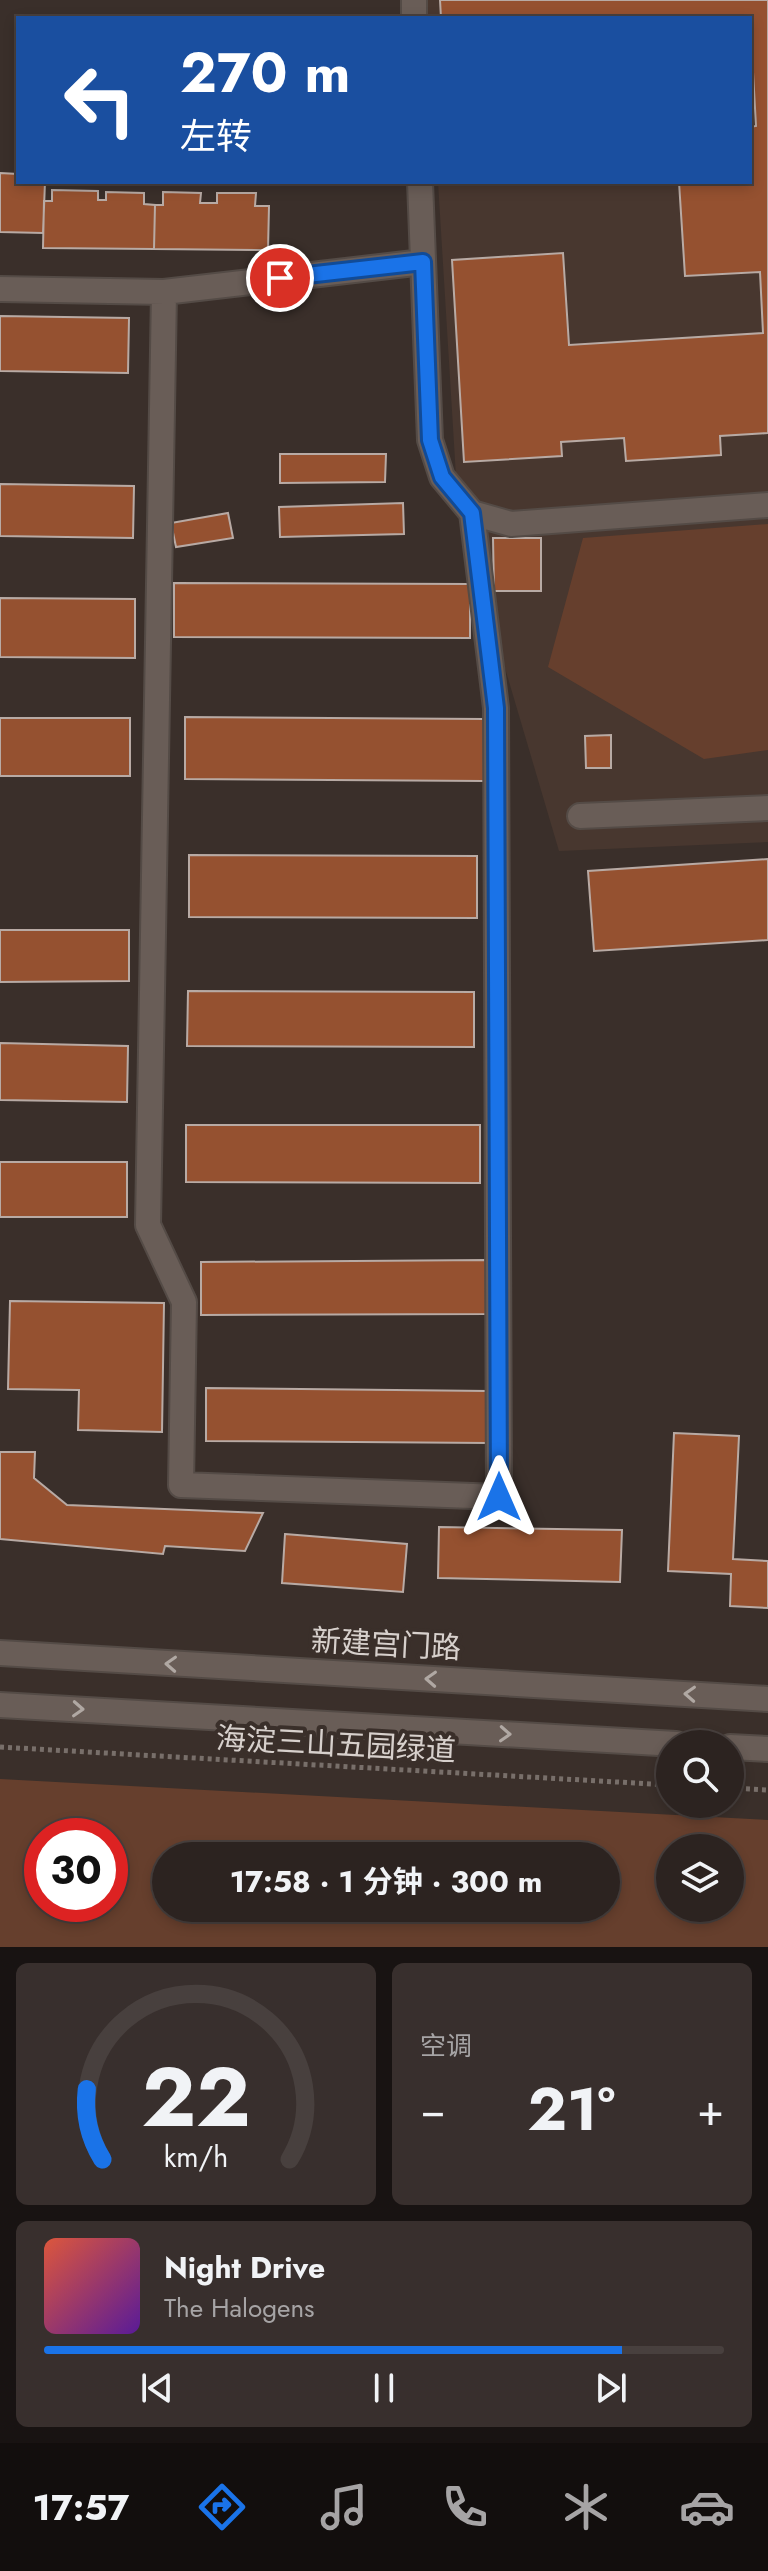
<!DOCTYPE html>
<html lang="zh">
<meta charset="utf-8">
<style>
:root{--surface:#2c2320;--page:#382f2d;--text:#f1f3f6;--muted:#a6a4a5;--line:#48403e;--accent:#1a73e8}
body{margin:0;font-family:Jost,"Noto Sans SC",sans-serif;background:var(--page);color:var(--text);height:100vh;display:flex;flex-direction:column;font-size:30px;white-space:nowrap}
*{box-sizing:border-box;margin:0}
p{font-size:26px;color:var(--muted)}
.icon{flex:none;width:44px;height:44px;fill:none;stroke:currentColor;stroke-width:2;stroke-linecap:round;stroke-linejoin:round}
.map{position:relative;height:1947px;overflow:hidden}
.details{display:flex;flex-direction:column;gap:16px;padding:16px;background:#181312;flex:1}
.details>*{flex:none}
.banner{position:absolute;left:16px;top:16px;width:736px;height:168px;border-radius:0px;box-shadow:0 4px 12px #0003,0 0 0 2px var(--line);background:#1a4fa0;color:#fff;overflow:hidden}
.buttons{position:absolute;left:656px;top:1730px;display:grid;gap:16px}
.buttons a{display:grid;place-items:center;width:88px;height:88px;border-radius:50%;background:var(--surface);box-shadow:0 4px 12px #0003,0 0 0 2px var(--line);font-size:40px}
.speed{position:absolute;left:24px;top:1818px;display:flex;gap:16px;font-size:40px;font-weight:700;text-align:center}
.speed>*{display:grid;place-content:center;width:104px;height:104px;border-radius:50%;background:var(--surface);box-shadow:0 4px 12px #0003,0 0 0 2px var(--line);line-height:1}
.speed .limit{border:12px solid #d22;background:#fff;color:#111}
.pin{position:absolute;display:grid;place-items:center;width:68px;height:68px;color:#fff;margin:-34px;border:4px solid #fff;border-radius:50%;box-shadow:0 2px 8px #0007}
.me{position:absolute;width:88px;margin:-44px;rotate:0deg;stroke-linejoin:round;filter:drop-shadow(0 0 6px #0008)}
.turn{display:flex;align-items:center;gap:28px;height:168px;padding:0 32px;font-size:36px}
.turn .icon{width:104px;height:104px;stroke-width:2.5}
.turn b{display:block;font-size:56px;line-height:68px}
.big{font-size:60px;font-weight:700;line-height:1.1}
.details .tile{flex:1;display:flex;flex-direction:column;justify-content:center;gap:12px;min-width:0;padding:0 28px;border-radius:12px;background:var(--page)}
.details .dial{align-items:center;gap:0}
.dial svg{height:208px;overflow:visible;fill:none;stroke:var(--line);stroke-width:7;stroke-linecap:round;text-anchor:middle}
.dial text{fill:var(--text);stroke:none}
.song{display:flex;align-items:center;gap:24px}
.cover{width:96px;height:96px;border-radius:12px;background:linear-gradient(135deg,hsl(10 70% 55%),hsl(270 70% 35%))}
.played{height:8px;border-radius:4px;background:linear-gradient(90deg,var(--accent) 85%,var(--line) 85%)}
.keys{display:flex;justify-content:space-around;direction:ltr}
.heat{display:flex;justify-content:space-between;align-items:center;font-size:44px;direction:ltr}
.details .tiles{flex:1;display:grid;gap:16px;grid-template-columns:1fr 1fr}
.tile:last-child{grid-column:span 2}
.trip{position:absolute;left:152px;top:1842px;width:468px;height:80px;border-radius:40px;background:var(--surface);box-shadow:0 4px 12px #0003,0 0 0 2px var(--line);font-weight:700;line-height:80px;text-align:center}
.tabs{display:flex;height:128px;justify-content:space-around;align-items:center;background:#120e0d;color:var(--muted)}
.tabs .icon{width:56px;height:56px}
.tabs .on{color:var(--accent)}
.tabs b{font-size:36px;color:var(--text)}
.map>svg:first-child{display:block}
.built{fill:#48372f}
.green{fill:#663f2d;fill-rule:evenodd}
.building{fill:#955130;stroke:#b8aaa4;stroke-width:2}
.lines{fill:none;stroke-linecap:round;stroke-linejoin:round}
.minor-casing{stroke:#544b46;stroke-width:28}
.path{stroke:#786f6a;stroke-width:5;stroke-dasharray:4 4;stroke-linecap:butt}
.minor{stroke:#695d57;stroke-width:24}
.oneway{stroke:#b0a8a3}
.route-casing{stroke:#114b97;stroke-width:20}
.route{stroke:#1a73e8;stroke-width:14}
.labels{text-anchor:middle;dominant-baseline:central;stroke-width:8;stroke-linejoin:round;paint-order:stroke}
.street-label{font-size:30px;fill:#d7d0cc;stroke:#3a2f2a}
</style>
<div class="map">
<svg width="768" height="1947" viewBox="0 0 768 1947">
<rect width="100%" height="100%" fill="#3a2f2a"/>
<path class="built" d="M427 0H768V842L559 851 458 509 438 182H750V18H428Z"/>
<path class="green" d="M768 524V750L704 759 548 667 583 538Z
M0 1779 768 1820V1947H0ZM110 1836V1904H42V1836ZM670 1848H730V1908H670ZM166 1856H606V1908H166Z"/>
<path class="building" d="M440 0H768V433L720 436 721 455 626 461 624 438 561 442 562 456 464 462 452 260 563 253 569 345 763 333 760 272 685 276 679 182H750V127L756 126 750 18H441Z
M0 173 18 174V182H45L43 233 0 232Z
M52 190 98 191V200H106V192L144 193V204L155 205 154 249 43 248 44 201H52Z
M163 192 201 193 200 203H217V193H256L255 206H269L268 250 154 249 155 205H163Z
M0 316 129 318 128 373 0 371Z
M280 454H386L385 482 280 483Z
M0 484 134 486 133 538 0 536Z
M403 503 404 534 280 537 279 507Z
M228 513 233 538 176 547 171 523Z
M493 538H541V591H494Z
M174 583 470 584V638L174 637Z
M0 598 135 599V658L0 657Z
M185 717 484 719V781L185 779Z
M0 718H130V776H0Z
M611 735V768H586L585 736Z
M189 855 477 856V918L189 917Z
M768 859V940L594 951 588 871Z
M0 930H129V981L0 982Z
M188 991 474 992V1047L187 1046Z
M0 1043 128 1046 127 1102 0 1100Z
M186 1125H480V1183L186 1182Z
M0 1162H127V1217H0Z
M486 1260V1314L201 1315V1262Z
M10 1301 164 1303 162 1432 78 1430 79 1390 8 1389Z
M206 1388 488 1391V1443L206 1441Z
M674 1433 739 1436 733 1559 768 1561V1608L730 1606 731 1574 668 1571Z
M0 1452H35L34 1478 67 1505 263 1513 245 1551 165 1546 163 1554 0 1539Z
M439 1527 622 1530 620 1582 438 1578Z
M285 1534 407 1544 403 1592 282 1583Z"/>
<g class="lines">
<g class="minor-casing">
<path id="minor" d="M414 0V18
M420 182 430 440 442 477 472 513 511 524 768 505
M0 289 164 292 423 262
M164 292 148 1225 184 1302 181 1485 499 1497 496 708 472 513
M580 816 768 808
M0 1653 768 1699
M0 1705 676 1744
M730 1747 768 1749"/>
</g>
<path class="path" d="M0 1747 670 1785
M730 1788 768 1790"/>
<use href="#minor" class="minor"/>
</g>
<defs><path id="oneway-chevron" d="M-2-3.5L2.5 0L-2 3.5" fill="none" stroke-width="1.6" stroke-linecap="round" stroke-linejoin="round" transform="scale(2)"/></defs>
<g class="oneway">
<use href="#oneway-chevron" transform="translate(171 1664) rotate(-177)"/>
<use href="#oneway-chevron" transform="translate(431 1679) rotate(-177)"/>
<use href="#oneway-chevron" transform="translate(690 1694) rotate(-177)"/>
<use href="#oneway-chevron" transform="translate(78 1709) rotate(3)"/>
<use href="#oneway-chevron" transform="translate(505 1734) rotate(3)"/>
</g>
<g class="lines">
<g class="route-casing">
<path id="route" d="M280 278 423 262 430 440 442 477 472 513 496 708 499 1497"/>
</g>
<use href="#route" class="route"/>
</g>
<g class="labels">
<g class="street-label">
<text transform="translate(386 1644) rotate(3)">新建宫门路</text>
<text transform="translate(336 1744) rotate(3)">海淀三山五园绿道</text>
</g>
</g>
</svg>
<div class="buttons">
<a><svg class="icon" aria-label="search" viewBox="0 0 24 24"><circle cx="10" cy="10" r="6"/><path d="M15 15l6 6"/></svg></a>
<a><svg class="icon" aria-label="layers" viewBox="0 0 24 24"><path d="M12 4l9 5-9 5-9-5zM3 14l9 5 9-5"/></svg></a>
</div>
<div class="speed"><div class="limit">30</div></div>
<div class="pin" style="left:280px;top:278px;background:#d93025"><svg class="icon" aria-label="arrive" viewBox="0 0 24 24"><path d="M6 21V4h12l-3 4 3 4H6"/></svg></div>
<svg class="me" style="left:499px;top:1497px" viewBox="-20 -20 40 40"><path d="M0-17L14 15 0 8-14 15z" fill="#1a73e8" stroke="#fff" stroke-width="4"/></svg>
<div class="trip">17:58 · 1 分钟 · 300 m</div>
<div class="banner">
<div class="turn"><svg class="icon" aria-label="left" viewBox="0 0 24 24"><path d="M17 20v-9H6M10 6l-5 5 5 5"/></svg><div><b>270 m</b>左转</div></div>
</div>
</div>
<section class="details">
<div class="tiles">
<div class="tile dial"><svg viewBox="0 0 100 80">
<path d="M14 69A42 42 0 1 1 86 69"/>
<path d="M14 69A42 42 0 0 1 8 42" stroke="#1a73e8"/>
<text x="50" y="56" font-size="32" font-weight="700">22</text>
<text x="50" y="72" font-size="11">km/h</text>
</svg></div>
<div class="tile"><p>空调</p>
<div class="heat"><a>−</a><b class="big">21°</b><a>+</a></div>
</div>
<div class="tile">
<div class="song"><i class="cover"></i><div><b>Night Drive</b><p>The Halogens</p></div></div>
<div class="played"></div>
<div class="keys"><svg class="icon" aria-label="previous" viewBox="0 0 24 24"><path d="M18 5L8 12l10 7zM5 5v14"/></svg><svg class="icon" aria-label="pause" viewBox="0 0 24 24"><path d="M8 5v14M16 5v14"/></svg><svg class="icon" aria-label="next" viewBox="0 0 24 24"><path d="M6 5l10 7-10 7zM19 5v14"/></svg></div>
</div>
</div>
</section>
<nav class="tabs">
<b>17:57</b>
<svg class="icon on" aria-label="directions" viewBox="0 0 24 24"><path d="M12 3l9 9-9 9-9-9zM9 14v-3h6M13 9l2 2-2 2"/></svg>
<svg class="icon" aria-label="music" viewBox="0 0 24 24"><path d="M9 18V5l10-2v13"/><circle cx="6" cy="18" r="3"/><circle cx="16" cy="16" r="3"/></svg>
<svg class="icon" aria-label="phone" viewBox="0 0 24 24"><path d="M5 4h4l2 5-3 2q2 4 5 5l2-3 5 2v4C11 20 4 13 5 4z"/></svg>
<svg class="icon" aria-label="climate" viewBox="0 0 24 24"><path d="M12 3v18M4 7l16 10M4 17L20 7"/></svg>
<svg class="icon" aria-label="car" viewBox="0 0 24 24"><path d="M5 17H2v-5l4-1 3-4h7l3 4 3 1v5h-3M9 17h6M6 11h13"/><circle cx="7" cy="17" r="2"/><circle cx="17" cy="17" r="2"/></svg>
</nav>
